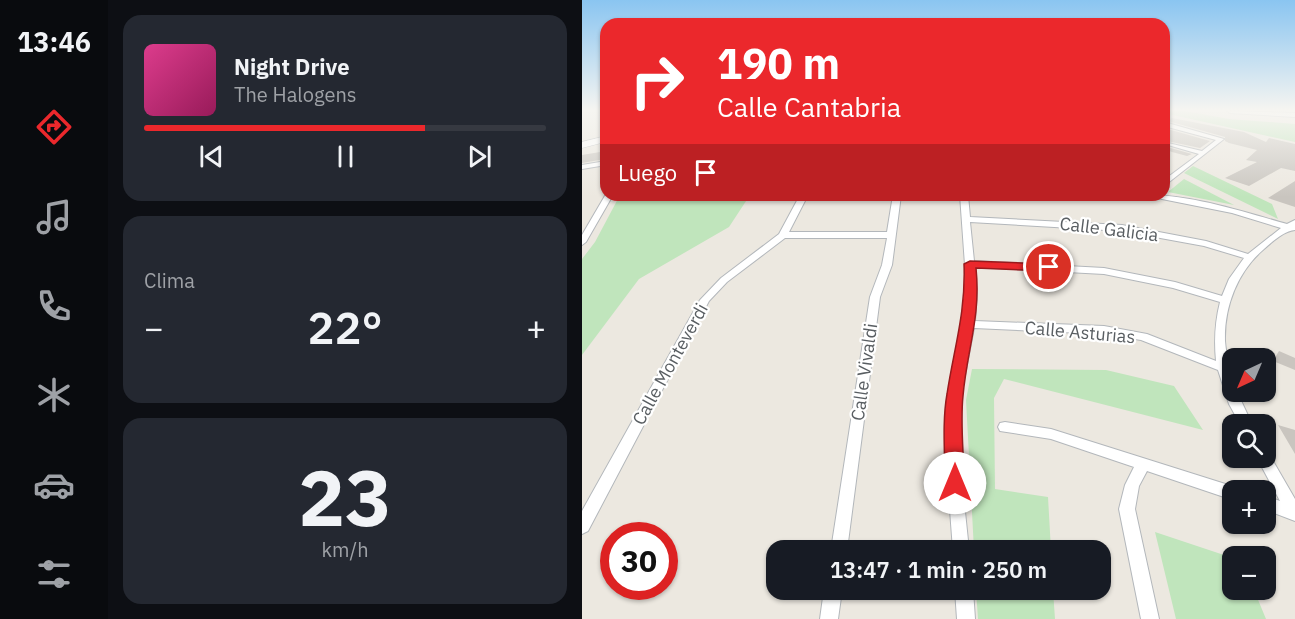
<!DOCTYPE html>
<html lang="es">
<meta charset="utf-8">
<style>
:root{--surface:#171b24;--page:#242831;--text:#f1f3f6;--muted:#9ea1a6;--line:#363941;--accent:#eb282c}
body{margin:0;font-family:"IBM Plex Sans",sans-serif;background:var(--page);color:var(--text);height:100vh;display:flex;flex-direction:column;font-size:22px;white-space:nowrap}
*{box-sizing:border-box;margin:0}
p{font-size:20px;color:var(--muted)}
.icon{flex:none;width:33px;height:33px;fill:none;stroke:currentColor;stroke-width:2;stroke-linecap:round;stroke-linejoin:round}
.map{position:relative;flex:1;overflow:hidden}
.details{display:flex;flex-direction:column;gap:15px;padding:15px;background:#0d0f14;width:474px}
.details>*{flex:none}
.guide{position:absolute;left:18px;top:18px;width:570px;height:183px;border-radius:18px;box-shadow:0 2px 4px #0004;background:#eb282c;color:#fff;overflow:hidden}
.needle{width:39px;rotate:224deg}
.fabs{position:absolute;left:640px;top:348px;display:grid;gap:12px}
.fabs a{display:grid;place-items:center;width:54px;height:54px;border-radius:12px;background:var(--surface);box-shadow:0 2px 4px #0004;font-size:30px}
.speed{position:absolute;left:18px;top:522px;display:flex;gap:12px;font-size:30px;font-weight:700;text-align:center}
.speed>*{display:grid;place-content:center;width:78px;height:78px;border-radius:50%;background:var(--surface);box-shadow:0 2px 4px #0004;line-height:1}
.speed .limit{border:9px solid #d22;background:#fff;color:#111}
.pin{position:absolute;display:grid;place-items:center;width:51px;height:51px;color:#fff;margin:-26px;border:3px solid #fff;border-radius:50%;box-shadow:0 2px 6px #0007}
.me{position:absolute;width:66px;margin:-33px;rotate:0deg;stroke-linejoin:round;filter:drop-shadow(0 0 4px #0008)}
.turn{display:flex;align-items:center;gap:21px;height:126px;padding:0 18px;font-size:27px}
.turn .icon{width:78px;height:78px;stroke-width:2.5}
.turn b{display:block;font-size:42px;line-height:51px}
.then{display:flex;align-items:center;height:57px;padding:0 18px;background:#0003;gap:12px;font-size:22px}
.big{font-size:45px;font-weight:600;line-height:1.1}
.details .card{flex:1;display:flex;flex-direction:column;justify-content:center;gap:9px;min-width:0;padding:0 21px;border-radius:18px;background:var(--page)}
.details .dial{align-items:center;gap:0}
.dial b{font-size:78px;line-height:1}
.song{display:flex;align-items:center;gap:18px}
.cover{width:72px;height:72px;border-radius:9px;background:linear-gradient(135deg,hsl(330 70% 55%),hsl(330 70% 35%))}
.played{height:6px;border-radius:3px;background:linear-gradient(90deg,var(--accent) 70%,var(--line) 70%)}
.keys{display:flex;justify-content:space-around;direction:ltr}
.heat{display:flex;justify-content:space-between;align-items:center;font-size:33px;direction:ltr}
.trip{position:absolute;left:184px;top:540px;width:345px;height:60px;border-radius:18px;background:var(--surface);box-shadow:0 2px 4px #0004;font-weight:600;line-height:60px;text-align:center}
main{display:flex;flex:1;min-height:0}
.dock{display:flex;flex-direction:column;width:108px;justify-content:space-around;align-items:center;background:#090b0e;color:var(--muted)}
.dock .icon{width:42px;height:42px}
.dock .selected{color:var(--accent)}
.dock b{font-size:27px;color:var(--text)}
.map>svg:first-child{display:block}
.green{fill:#c0e5bc}
.building{fill:#c9c5bf}
.lines{fill:none;stroke-linecap:round;stroke-linejoin:round}
.street-casing{stroke:#b3b7bb;stroke-width:2}
.secondary-casing{stroke:#b2b7bb;stroke-width:1}
.street{fill:#fff;fill-rule:evenodd}
.secondary{fill:#fff;fill-rule:evenodd}
.route{fill:#eb282c;stroke:#991a1d;stroke-width:1.5}
.labels{text-anchor:middle;dominant-baseline:central;stroke-width:4.5;stroke-linejoin:round;paint-order:stroke}
.street-label{font-size:18px;fill:#595e62;stroke:#fff}
</style>
<main>
<nav class="dock">
<b>13:46</b>
<svg class="icon selected" aria-label="directions" viewBox="0 0 24 24"><path d="M12 3l9 9-9 9-9-9zM9 14v-3h6M13 9l2 2-2 2"/></svg>
<svg class="icon" aria-label="music" viewBox="0 0 24 24"><path d="M9 18V5l10-2v13"/><circle cx="6" cy="18" r="3"/><circle cx="16" cy="16" r="3"/></svg>
<svg class="icon" aria-label="phone" viewBox="0 0 24 24"><path d="M5 4h4l2 5-3 2q2 4 5 5l2-3 5 2v4C11 20 4 13 5 4z"/></svg>
<svg class="icon" aria-label="climate" viewBox="0 0 24 24"><path d="M12 3v18M4 7l16 10M4 17L20 7"/></svg>
<svg class="icon" aria-label="car" viewBox="0 0 24 24"><path d="M5 17H2v-5l4-1 3-4h7l3 4 3 1v5h-3M9 17h6M6 11h13"/><circle cx="7" cy="17" r="2"/><circle cx="17" cy="17" r="2"/></svg>
<svg class="icon" aria-label="filters" viewBox="0 0 24 24"><path d="M4 7h16M4 17h16"/><circle cx="9" cy="7" r="2"/><circle cx="15" cy="17" r="2"/></svg>
</nav>
<section class="details">
<div class="card">
<div class="song"><i class="cover"></i><div><b>Night Drive</b><p>The Halogens</p></div></div>
<div class="played"></div>
<div class="keys"><svg class="icon" aria-label="previous" viewBox="0 0 24 24"><path d="M18 5L8 12l10 7zM5 5v14"/></svg><svg class="icon" aria-label="pause" viewBox="0 0 24 24"><path d="M8 5v14M16 5v14"/></svg><svg class="icon" aria-label="next" viewBox="0 0 24 24"><path d="M6 5l10 7-10 7zM19 5v14"/></svg></div>
</div>
<div class="card"><p>Clima</p>
<div class="heat"><a>−</a><b class="big">22°</b><a>+</a></div>
</div>
<div class="card dial"><b>23</b><p>km/h</p></div>
</section>
<div class="map">
<svg width="713" height="619" viewBox="0 0 713 619">
<rect width="100%" height="100%" fill="#ece8e0"/>
<path class="green" d="M582 111H603L647 119 713 124V142L582 113Z
M611 166 690 204 696 219 602 173Z
M602 179 652 205 586 192Z
M38 195H168L147 227 57 279 0 355V259L13 242Z
M390 369 524 370 592 386 621 430 422 379 412 398 413 489 466 497 469 550H392L384 400Z
M573 532 651 558V590H672L684 619H594Z
M394 590H471L473 619H396Z"/>
<path class="building" d="M590 118 662 132 684 142 687 138 713 144V171L699 168 667 186 643 178 675 162 664 160 675 150 647 143 643 141V137L586 121Z
M582 128 628 141 618 148 585 141V147L610 154 605 156 590 152 582 149Z
M18 152 24 153 23 159 0 163V155Z
M713 181V207L686 198Z
M697 351 713 358V370L691 361Z
M696 425 713 430V454Z"/>
<g class="lines">
<g class="street-casing">
<path id="street" d="M645 111 713 113V117L648 113Z
M582 122 642 139 582 186V180L617 154 586 145V143L620 151 634 140 582 126Z
M24 161V165L0 169V165Z
M24 194 31 195 4 242 0 245V235Z
M218 195H226L207 232H305L311 195H319L310 265 298 297 265 550H249L288 297 300 265 305 238H203L145 282 127 301 6 531 0 534V511L118 300 139 278 197 234Z
M378 195H386L388 217 540 225 624 241 666 254 699 228 650 213 570 197 566 195C611 195 662 212 705 224L713 220V230C702 231 691 241 682 249 656 271 642 306 643 341 644 358 651 374 651 392H655L670 424H658L647 404 636 370 559 340 522 334 392 328 379 396 380 483 387 550H371L366 483 367 396 382 324 385 293ZM388 222 540 231 622 246 662 258 647 279 640 296 593 282 522 268 392 261ZM393 267 522 274 591 288 638 302C633 322 632 340 634 361L565 334 522 326 393 321 395 293Z
M423 422 469 429 656 488 657 490H651V500L565 471 557 486 553 509 577 619H559L537 509 543 485 552 467 469 439 418 431 416 427 418 423Z
M684 453 687 454 713 499V521L684 510V496L698 501 675 458H684Z
M242 590H260L256 619H238Z
M373 590H391L393 619H375Z"/>
</g>
<g class="secondary-casing">
<path id="secondary" d="M20 137 24 139 23 142 0 148V142Z"/>
</g>
<use href="#street" class="street"/>
<use href="#secondary" class="secondary"/>
</g>
<linearGradient id="sky" x2="0" y2="1"><stop stop-color="#8ac5f1"/><stop offset="0.56" stop-color="#f6f5f1"/><stop offset="1" stop-color="#f6f5f1" stop-opacity="0"/></linearGradient>
<rect width="713" height="197" fill="url(#sky)"/>
<path class="route" d="M388 261 467 264 474 267 467 271 394 268C399 318 385 349 381 396 378 424 382 454 382 483L380 489 373 491 366 489 363 483C363 454 360 422 365 394 372 348 384 312 382 264Z"/>
<g class="labels">
<g class="street-label">
<text transform="translate(527 229) rotate(7)">Calle Galicia</text>
<text transform="translate(498 332) rotate(5)">Calle Asturias</text>
<text transform="translate(88 364) rotate(-61)">Calle Monteverdi</text>
<text transform="translate(282 372) rotate(-82)">Calle Vivaldi</text>
</g>
</g>
</svg>
<div class="fabs">
<a><svg class="needle" viewBox="-14 -14 28 28"><path d="M0-13l5 13h-10z" fill="#e53935"/><path d="M0 13l5-13h-10z" fill="#9ea1a6"/></svg></a>
<a><svg class="icon" aria-label="search" viewBox="0 0 24 24"><circle cx="10" cy="10" r="6"/><path d="M15 15l6 6"/></svg></a>
<a>+</a>
<a>−</a>
</div>
<div class="speed"><div class="limit">30</div></div>
<div class="pin" style="left:467px;top:267px;background:#d93025"><svg class="icon" aria-label="arrive" viewBox="0 0 24 24"><path d="M6 21V4h12l-3 4 3 4H6"/></svg></div>
<svg class="me" style="left:373px;top:483px" viewBox="-20 -20 40 40"><circle r="19" fill="#fff"/><path d="M0-13L10 11 0 6-10 11z" fill="#eb282c"/></svg>
<div class="trip">13:47 · 1 min · 250 m</div>
<div class="guide">
<div class="turn"><svg class="icon" aria-label="right" viewBox="0 0 24 24"><path d="M7 20v-9h11M14 6l5 5-5 5"/></svg><div><b>190 m</b>Calle Cantabria</div></div>
<div class="then">Luego<svg class="icon" aria-label="arrive" viewBox="0 0 24 24"><path d="M6 21V4h12l-3 4 3 4H6"/></svg></div>
</div>
</div>
</main>
